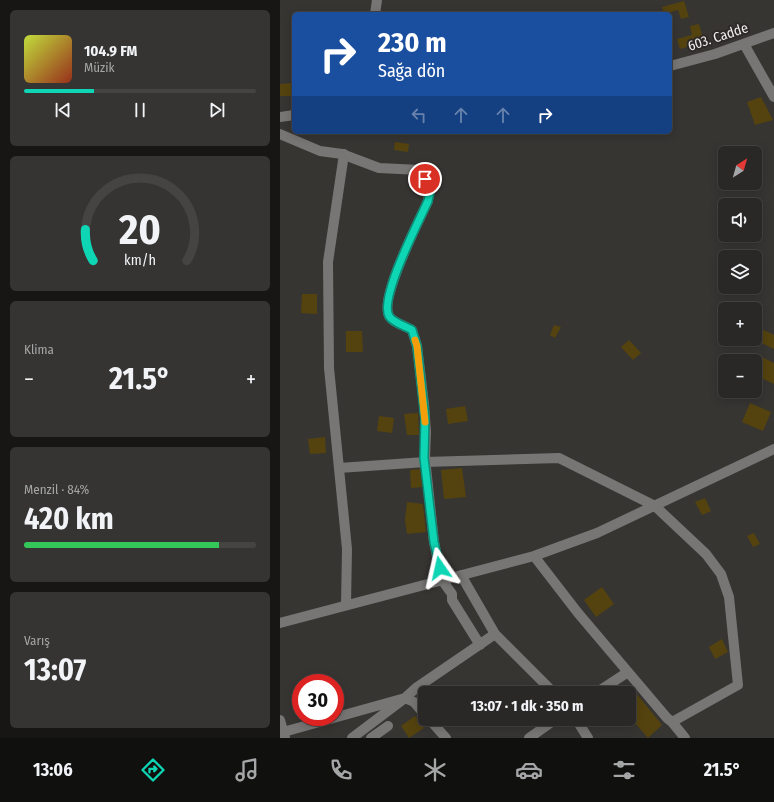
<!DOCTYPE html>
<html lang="tr">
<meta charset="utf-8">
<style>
:root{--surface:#292826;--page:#353432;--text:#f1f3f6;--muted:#a5a6a7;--line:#454443;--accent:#0ed5b4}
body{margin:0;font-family:"Fira Sans Condensed",sans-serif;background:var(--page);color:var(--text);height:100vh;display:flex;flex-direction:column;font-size:15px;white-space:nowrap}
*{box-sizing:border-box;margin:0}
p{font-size:13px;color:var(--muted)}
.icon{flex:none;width:22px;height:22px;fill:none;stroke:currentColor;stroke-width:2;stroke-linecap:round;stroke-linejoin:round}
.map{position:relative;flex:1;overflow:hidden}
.side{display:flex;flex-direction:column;gap:10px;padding:10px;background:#171615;width:280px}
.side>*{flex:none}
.top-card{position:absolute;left:12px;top:12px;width:380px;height:122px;border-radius:6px;box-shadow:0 2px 10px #0003,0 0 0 1px var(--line);background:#1a4fa0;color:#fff;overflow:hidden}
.needle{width:26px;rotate:37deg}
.fabs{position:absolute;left:438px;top:146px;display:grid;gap:8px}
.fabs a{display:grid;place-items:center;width:44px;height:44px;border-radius:6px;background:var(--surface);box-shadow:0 2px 10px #0003,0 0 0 1px var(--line);font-size:20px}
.speed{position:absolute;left:12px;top:674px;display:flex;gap:8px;font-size:20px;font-weight:700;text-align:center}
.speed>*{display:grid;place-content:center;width:52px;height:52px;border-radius:50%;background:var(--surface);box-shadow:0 2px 10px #0003,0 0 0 1px var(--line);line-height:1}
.speed .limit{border:6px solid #d22;background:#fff;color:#111}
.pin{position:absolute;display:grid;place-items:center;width:34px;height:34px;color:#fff;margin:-17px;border:2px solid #fff;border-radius:50%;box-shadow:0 1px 4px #0007}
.me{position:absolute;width:44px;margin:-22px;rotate:349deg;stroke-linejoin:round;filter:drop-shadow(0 0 3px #0008)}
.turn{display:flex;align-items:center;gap:14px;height:84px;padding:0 20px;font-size:18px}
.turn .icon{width:52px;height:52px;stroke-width:2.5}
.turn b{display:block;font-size:28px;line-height:34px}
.lanes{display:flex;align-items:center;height:38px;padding:0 20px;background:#0003;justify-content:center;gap:20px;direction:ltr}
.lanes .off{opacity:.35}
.big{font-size:30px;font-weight:700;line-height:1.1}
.side .widget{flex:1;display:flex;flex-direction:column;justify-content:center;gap:6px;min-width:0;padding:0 14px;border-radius:6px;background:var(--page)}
.side .dial{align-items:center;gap:0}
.dial svg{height:104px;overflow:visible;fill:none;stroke:var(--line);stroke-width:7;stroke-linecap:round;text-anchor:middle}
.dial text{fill:var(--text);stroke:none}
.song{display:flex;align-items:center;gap:12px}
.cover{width:48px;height:48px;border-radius:6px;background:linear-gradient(135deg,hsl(70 70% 55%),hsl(10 70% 35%))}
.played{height:4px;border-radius:2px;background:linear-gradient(90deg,var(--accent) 30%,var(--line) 30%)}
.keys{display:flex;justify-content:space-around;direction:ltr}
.heat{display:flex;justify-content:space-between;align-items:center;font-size:22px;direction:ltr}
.charge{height:6px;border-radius:3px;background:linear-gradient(90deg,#34c759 84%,var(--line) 0)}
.trip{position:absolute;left:138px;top:686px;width:218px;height:40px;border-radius:6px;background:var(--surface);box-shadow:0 2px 10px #0003,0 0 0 1px var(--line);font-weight:700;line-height:40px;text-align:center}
.dock{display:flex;height:64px;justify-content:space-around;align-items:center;background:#10100f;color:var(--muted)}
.dock .icon{width:28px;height:28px}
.dock .on{color:var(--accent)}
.dock b{font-size:18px;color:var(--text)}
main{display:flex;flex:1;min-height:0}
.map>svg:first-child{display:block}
.building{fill:#54430e}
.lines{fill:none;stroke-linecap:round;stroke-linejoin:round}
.minor{stroke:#787675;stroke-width:10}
.route-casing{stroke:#098a75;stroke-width:10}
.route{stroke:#0ed5b4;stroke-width:7}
.slow{stroke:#f59e0b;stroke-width:7}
.labels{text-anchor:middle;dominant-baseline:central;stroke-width:4;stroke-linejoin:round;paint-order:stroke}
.street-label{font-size:14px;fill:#f1efed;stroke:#2d2a28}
</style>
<main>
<section class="side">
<div class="widget">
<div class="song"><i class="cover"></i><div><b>104.9 FM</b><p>Müzik</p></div></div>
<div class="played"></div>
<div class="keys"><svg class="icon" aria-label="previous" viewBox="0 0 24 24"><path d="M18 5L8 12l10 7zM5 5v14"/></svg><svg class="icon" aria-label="pause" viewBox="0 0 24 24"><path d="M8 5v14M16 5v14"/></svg><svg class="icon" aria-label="next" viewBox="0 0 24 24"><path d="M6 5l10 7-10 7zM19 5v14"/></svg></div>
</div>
<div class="widget dial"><svg viewBox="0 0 100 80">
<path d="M14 69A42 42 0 1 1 86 69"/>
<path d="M14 69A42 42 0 0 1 8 45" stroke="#0ed5b4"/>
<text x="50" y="56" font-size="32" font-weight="700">20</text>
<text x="50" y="72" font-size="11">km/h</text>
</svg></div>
<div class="widget"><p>Klima</p>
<div class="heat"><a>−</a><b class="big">21.5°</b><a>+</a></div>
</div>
<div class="widget"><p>Menzil · 84%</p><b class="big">420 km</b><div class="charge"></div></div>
<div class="widget"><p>Varış</p><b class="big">13:07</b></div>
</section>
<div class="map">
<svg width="494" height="738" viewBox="0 0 494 738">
<rect width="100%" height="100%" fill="#373532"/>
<path class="building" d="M404 1 409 17 401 19 398 10 384 14 382 7Z
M419 24 424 42 400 49 397 39 412 35 410 26Z
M12 83 13 96H0V84Z
M481 97 493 120 475 125 467 102Z
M115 142 129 144 128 152 114 150Z
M22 294H37V314L21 313Z
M274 325 281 327 275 338 270 335Z
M475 326 494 335V349L475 340Z
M66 331H82L83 352H66Z
M349 340 361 353 353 360 341 347Z
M477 355 494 363V384L475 375V359Z
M470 403 491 412 483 431 462 422Z
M185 406 188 421 168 424 166 409Z
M138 413 139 435H127L124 414Z
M99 416 114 418 112 433 97 431Z
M45 437 46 453 30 454 28 439Z
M182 468 186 497 164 499 161 470Z
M140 469 142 487 131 488 130 470Z
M425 498 431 511 422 515 415 502Z
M127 502 143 504 146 532 127 534 125 520Z
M474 533 480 544 473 547 467 536Z
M322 587 334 604 316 617 304 600Z
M442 639 448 652 435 659 429 647Z
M356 693 382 725 368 738 349 716V698Z
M135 716 144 728 129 738 121 726Z"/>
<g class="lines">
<path class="minor" d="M95 14 97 0
M464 44 494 97
M390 66 435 54 494 33
M0 117 14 115
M0 134 40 151 62 154 99 168 140 170C146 181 150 189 148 201 139 221 99 298 109 316 112 322 125 326 132 330L137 346 144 404 146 432 145 458 154 542 162 580 172 594V600L200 645
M64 154 48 262 49 368 67 549 66 605
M59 468 145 462 279 458 375 506 426 554 441 574 449 597 458 685 392 722 387 718 298 613 254 556
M0 623 254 556 317 533 494 449
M215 634 274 693
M316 693 348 672
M149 719 166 738
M296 719 308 738
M0 720 5 738
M392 722 405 738
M0 733 125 698 136 688 215 634 181 575
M72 738 125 698 134 702 145 715
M91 738 108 726
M249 738 276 719"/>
</g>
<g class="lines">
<g class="route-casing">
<path id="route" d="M145 179 150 192 148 201C139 221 99 298 109 316 112 322 125 326 132 330L137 346 145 418 144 458 154 542 160 568"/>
</g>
<use href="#route" class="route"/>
<path class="slow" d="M135 340 137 346 145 422"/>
</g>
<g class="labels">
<g class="street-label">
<text transform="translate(438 37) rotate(-18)">603. Cadde</text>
</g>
</g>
</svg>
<div class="fabs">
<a><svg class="needle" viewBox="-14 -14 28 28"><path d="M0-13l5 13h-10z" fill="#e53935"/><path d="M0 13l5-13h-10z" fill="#a5a6a7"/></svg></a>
<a><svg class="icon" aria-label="sound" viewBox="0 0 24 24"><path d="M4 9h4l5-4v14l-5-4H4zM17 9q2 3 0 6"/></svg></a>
<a><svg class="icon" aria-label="layers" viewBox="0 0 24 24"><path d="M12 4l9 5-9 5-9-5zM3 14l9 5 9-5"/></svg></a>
<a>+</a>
<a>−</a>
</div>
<div class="speed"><div class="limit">30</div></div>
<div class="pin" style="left:145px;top:179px;background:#d93025"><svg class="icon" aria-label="arrive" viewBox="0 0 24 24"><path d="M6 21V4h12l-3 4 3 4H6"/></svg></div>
<svg class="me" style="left:160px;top:568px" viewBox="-20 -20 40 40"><path d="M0-17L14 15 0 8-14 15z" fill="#0ed5b4" stroke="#fff" stroke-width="4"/></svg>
<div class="trip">13:07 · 1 dk · 350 m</div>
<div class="top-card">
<div class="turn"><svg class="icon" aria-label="right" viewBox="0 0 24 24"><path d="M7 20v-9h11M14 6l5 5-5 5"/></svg><div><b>230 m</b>Sağa dön</div></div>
<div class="lanes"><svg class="icon off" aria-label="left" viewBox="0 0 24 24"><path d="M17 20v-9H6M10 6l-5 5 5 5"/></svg><svg class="icon off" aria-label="ahead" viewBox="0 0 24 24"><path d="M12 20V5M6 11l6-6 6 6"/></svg><svg class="icon off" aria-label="ahead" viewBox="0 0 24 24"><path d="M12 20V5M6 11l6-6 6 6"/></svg><svg class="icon" aria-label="right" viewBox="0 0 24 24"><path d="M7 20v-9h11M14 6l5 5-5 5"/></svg></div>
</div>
</div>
</main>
<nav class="dock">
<b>13:06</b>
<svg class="icon on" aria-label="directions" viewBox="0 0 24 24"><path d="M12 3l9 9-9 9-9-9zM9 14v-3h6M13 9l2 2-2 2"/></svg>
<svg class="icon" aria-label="music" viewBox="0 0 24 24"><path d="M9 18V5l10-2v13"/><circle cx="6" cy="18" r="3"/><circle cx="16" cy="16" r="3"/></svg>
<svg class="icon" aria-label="phone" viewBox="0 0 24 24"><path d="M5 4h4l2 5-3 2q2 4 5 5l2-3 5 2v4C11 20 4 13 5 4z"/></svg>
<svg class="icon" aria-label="climate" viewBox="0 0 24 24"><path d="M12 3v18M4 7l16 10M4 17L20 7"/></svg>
<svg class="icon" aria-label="car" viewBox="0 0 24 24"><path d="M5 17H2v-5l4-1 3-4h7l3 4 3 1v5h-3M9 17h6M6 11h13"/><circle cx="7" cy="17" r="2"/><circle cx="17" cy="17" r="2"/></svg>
<svg class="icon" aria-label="filters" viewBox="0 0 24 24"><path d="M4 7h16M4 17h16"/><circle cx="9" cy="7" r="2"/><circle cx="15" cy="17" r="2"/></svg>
<b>21.5°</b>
</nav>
